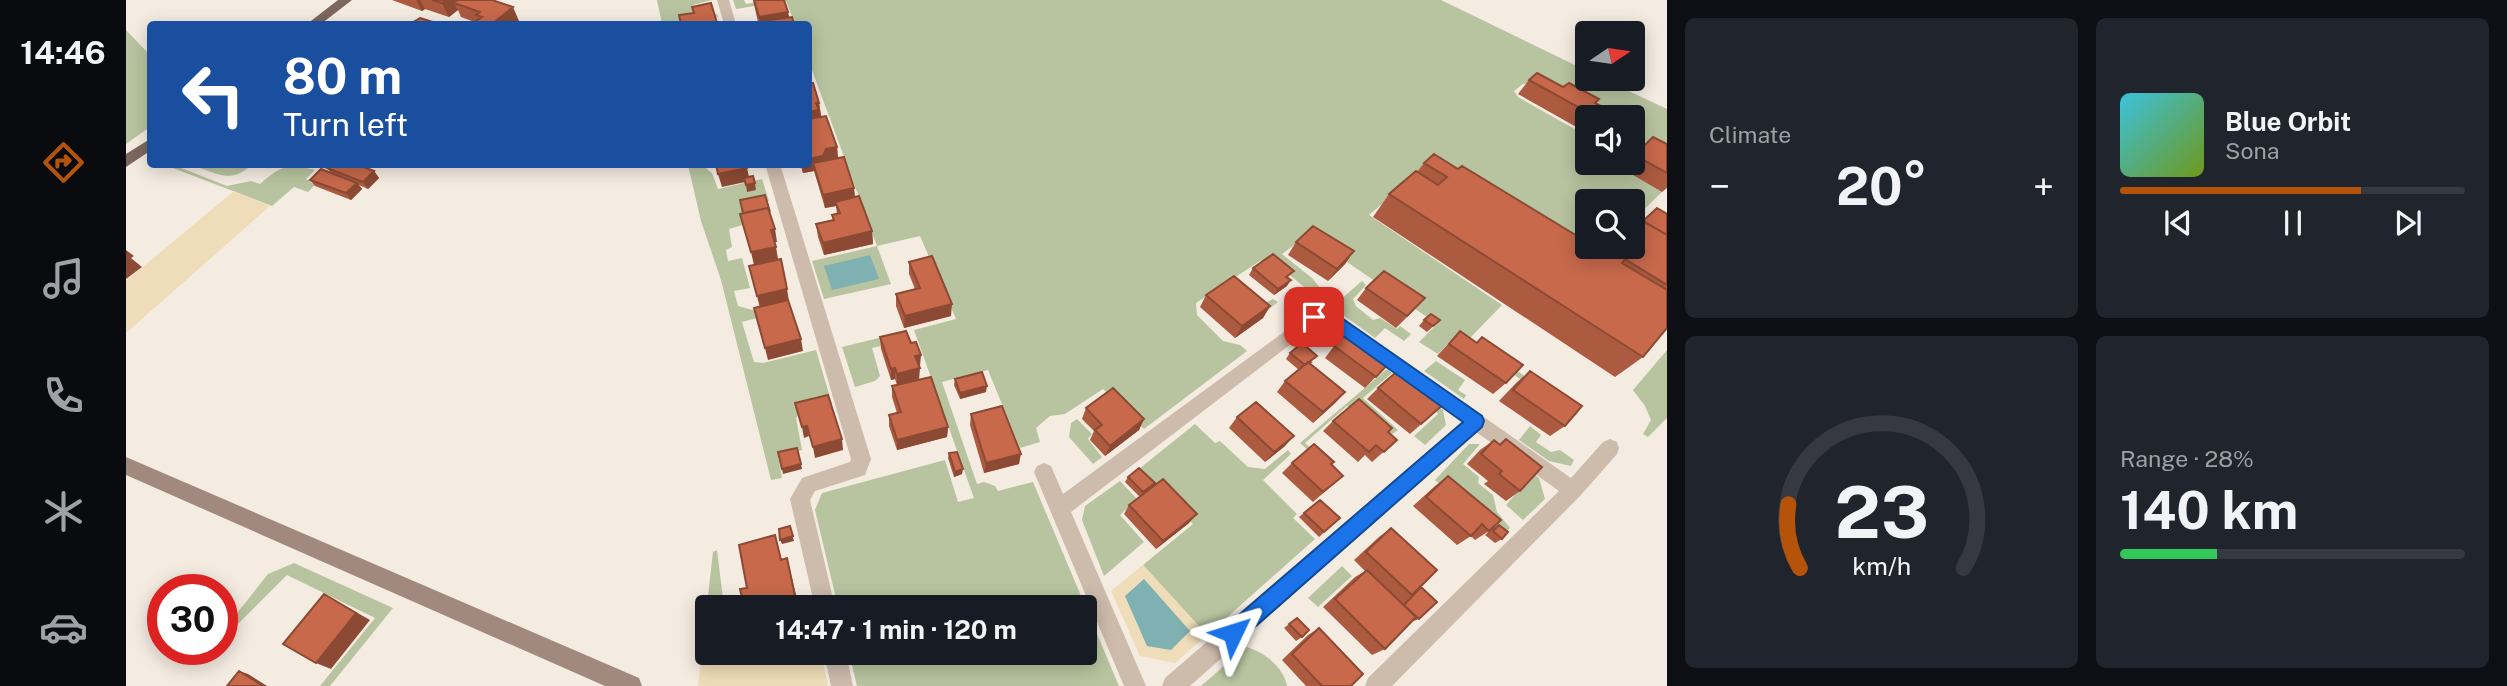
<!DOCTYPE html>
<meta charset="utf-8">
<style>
:root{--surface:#171b24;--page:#20242c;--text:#f1f3f6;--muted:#9ea1a6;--line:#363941;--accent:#b45309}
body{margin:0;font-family:"Public Sans",sans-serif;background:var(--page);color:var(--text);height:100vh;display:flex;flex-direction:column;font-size:26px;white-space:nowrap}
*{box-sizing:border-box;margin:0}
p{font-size:23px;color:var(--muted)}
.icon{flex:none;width:38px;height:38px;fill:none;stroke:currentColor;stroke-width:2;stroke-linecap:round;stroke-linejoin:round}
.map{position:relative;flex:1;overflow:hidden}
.panel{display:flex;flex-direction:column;gap:18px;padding:18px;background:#0d0f14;width:840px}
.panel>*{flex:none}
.banner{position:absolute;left:21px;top:21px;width:665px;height:147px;border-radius:7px;box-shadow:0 4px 18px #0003;background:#1a4fa0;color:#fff;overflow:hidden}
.needle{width:46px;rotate:77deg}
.fabs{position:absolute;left:1449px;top:21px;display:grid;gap:14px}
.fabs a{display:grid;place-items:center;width:70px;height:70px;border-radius:7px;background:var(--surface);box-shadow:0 4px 18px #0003;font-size:35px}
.speed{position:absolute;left:21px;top:574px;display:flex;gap:14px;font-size:35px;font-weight:700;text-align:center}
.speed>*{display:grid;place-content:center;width:91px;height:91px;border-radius:50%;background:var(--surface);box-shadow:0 4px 18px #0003;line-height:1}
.speed .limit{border:10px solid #d22;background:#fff;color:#111}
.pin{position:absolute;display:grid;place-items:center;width:60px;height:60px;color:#fff;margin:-30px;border-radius:14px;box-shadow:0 4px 10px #0006}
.me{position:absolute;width:77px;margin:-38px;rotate:49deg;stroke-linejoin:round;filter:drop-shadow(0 0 5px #0008)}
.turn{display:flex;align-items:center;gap:24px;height:147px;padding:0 21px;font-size:32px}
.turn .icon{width:91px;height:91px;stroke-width:2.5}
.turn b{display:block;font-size:49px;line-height:60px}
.big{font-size:52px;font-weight:700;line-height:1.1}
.panel .widget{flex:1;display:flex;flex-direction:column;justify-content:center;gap:10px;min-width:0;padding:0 24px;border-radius:10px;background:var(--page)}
.panel .dial{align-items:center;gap:0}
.dial svg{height:182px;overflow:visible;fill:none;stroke:var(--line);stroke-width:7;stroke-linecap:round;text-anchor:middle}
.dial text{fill:var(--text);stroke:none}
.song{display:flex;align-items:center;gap:21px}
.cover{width:84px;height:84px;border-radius:10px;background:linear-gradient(135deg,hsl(190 70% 55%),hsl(80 70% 35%))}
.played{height:7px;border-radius:4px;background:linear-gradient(90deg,var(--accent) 70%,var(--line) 70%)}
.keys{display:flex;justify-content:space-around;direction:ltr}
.heat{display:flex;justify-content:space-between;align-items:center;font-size:38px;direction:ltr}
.charge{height:10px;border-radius:5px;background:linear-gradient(90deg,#34c759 28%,var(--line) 0)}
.panel .tiles{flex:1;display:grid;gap:18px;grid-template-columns:repeat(2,1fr)}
.trip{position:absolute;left:569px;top:595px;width:402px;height:70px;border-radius:7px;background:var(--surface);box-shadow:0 4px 18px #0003;font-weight:700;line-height:70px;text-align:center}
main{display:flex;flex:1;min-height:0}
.tabs{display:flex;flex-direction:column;width:126px;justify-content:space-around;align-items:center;background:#090b0e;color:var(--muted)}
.tabs .icon{width:49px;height:49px}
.tabs .selected{color:var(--accent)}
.tabs b{font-size:32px;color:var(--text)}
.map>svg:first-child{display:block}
.green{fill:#b8c4a0}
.sand{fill:#efdcb8}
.water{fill:#7fb0b2}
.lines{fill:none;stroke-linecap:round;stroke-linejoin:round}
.street{fill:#cdbbac;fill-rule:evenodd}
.secondary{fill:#a18a7d;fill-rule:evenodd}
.primary{fill:#7d675c;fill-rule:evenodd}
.wall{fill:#ac5a40}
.shaded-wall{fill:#8c4a34}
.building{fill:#c8694b;stroke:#8c4a34;stroke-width:2}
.route{fill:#1a73e8;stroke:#114b97;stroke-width:2}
</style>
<main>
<nav class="tabs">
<b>14:46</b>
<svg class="icon selected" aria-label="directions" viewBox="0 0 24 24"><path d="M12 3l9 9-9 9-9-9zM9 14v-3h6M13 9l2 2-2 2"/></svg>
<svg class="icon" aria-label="music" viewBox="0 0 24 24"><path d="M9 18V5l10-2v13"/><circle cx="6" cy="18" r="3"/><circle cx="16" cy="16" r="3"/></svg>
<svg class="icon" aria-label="phone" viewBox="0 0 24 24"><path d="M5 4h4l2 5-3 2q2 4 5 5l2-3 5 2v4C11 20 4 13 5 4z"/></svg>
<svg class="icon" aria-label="climate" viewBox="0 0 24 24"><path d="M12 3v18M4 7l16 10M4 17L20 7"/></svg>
<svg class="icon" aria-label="car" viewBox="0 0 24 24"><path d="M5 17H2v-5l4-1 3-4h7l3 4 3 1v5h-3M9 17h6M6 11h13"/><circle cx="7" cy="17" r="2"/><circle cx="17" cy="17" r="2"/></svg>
</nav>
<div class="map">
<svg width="1541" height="686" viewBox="0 0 1541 686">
<rect width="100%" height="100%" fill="#f4ebe1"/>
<path class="green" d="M531 0H586L567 5 569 17 591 14 592 17 555 24H536Z
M607 0H618L620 4 643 0H1315L1461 71V79H1477L1541 109V155L1507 157V117H1484L1407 83 1397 84 1388 91 1392 97 1461 136V163H1501L1496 168 1536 192 1507 220V201H1461V247H1487L1468 267 1292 173 1243 215 1376 305 1344 338 1452 413 1449 416 1330 336 1312 354 1293 342 1311 324 1182 235 1156 254 1186 278 1197 291 1193 299 1171 314 1168 311 1188 295 1144 259 1134 261 1105 280 1136 305 1147 299 1152 302 1138 313 1101 283 1070 303 1071 315 1097 341 1114 345 1121 351 1018 429 977 389 939 414 924 416 910 428 914 442 894 448 862 370 816 382 851 484 858 482 869 486 872 491 907 482 993 686H731L723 653H959V607H712L689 510 696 493 819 460 832 502 848 498 788 330 830 319 794 236 751 246 765 284 698 299 686 261 751 246 683 62 682 24H669L660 1 610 9Z
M0 30 24 55V127L0 144Z
M39 165H48L101 186 125 181 134 184C156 165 162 163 189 170L180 179 189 185 182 192 168 187 146 206Z
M66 165H126C103 184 93 174 66 165Z
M562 165H576L586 173 592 189 636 179 643 201 616 207 620 224 603 229 606 247 600 250 602 261 616 258 624 288 608 291 612 306 630 311 663 302 666 309 616 322 628 362 637 363 690 350 706 404 675 411 670 418 676 450 652 456 656 478 645 480 595 280 575 221Z
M1236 281 1240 285 1227 299 1230 306 1247 320 1254 318 1271 329 1274 326 1285 334 1278 341 1259 328 1249 338 1206 307Z
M777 332 779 340 746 348 754 376 749 381 729 387 716 347Z
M1541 350V418L1522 437 1517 434 1525 420 1519 406 1507 390Z
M1310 361 1339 380 1332 390 1340 395 1338 399 1298 371Z
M1261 369 1266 373 1237 398 1272 430 1261 438 1221 406 1179 443 1202 464 1199 466 1174 443Z
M1297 395 1317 410 1320 425 1299 445 1288 436 1312 414Z
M951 419 966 434 962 439 976 457 967 464 943 437 945 423Z
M1069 424 1089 443 1094 441 1122 467 1139 469 1162 450 1165 454 1137 480 1171 514 1167 518 1189 539 1081 635 1017 565 1067 524 1013 469Z
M1404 426 1415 435 1410 442 1425 452 1434 450 1448 460 1445 466 1423 461 1393 440Z
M1343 444H1354L1337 464 1353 477 1352 483 1367 495 1371 512 1384 528 1376 536 1309 480Z
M1372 447 1413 478 1419 499 1397 520 1380 505 1402 480Z
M994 481 1011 499 994 515 1018 542 978 576 956 520 959 506Z
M591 550 598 607H581V630L578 631 587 552Z
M168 563 267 608 204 686H194L249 618 161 575 98 638 96 637V632L142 574Z
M1216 566 1226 576 1192 607 1182 598Z
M1120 647C1137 651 1158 667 1161 686H1075Z"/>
<path class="sand" d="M108 191 144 206 0 333V281Z
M1017 565 1081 635 1049 663 1014 656 985 591Z
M581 630V653H695L702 686H572L578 631Z"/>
<path class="water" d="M744 255 753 279 706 290 698 266Z
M1018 579 1064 631 1045 650 1021 646 999 596Z"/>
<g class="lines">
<path class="street" d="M591 0H603L610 24H598Z
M639 164H654L745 459 739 475 689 491 684 500 709 607H689L664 499 676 478 724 462 725 459Z
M1188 310 1208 312 1445 478 1477 442 1484 439 1491 442 1493 448 1491 454 1454 496 1266 686H1239L1242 678 1433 491 1350 432 1064 686H1036L1039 678 1336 422 1199 324H1191L945 512 1020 686H998L908 472 911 466 918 463 925 466 937 494Z
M698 653H720L727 686H705Z"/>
<path class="secondary" d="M0 457 513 678 516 686H479L0 475Z"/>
<path class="primary" d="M212 0H226L195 24H181Z
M24 139V151L0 167V154Z"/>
</g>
<path class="wall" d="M266 0H366L393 21 389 24H352L351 23 335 17 332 10 323 17 299 9 296 11Z
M627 0 662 12 663 17 632 22Z
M1403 80 1437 87 1473 99 1469 103 1495 117H1461V133L1392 94Z
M686 83 693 103 695 116 711 147 712 158 728 188 729 197 746 231 747 244 698 255 692 237 690 224 707 221 706 215 711 214 710 206 699 208 688 171 677 173 674 164H682Z
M1527 137 1541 144V188L1536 192 1495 168 1501 163H1507V157Z
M1298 163 1478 252 1484 247H1507V225L1513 219 1516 221 1531 208 1541 214V328L1517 357 1489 377 1247 217 1263 194 1291 172Z
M201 168 248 171 253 178 242 189 233 185 236 189 225 200 189 186 184 180 205 173Z
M1170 242 1228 251 1219 264 1202 281 1162 255Z
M783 262 825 316 778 328 770 306V294L789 289 783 274Z
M1127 268 1164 277 1162 278 1161 286 1148 295 1123 275Z
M1240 288 1288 310 1270 328 1231 300Z
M1080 295 1144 306 1137 318 1109 338 1074 307Z
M1298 320H1314L1301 332 1293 326Z
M1334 331 1380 383 1367 394 1311 356Z
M754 337 794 366 771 385 769 379 765 380 755 349Z
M1208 346 1267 359 1239 388 1199 358Z
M1164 353 1187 362 1184 364 1219 392 1209 403 1187 423 1151 392 1159 381 1173 370 1160 359Z
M1404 371 1439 426 1424 436 1373 401 1391 382Z
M829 379 860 392 834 399 828 385Z
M766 386 822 427 821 437 771 450 763 426V415L771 413 766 397Z
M1252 388 1320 402 1284 434 1241 399Z
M960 408 1018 419 1013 430 979 456 964 440 968 431 956 419Z
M845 414 893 464 858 473 844 425Z
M1111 417 1159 446 1139 462 1103 428Z
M1207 421 1262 432 1271 440 1246 462 1239 455 1232 462 1197 431Z
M1380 439 1394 491 1380 501 1358 484 1362 481 1341 464 1354 450 1368 440 1373 444Z
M823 453 836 474 828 477 822 458Z
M1166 463 1205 464 1217 476 1187 502 1156 473Z
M1322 476 1363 531 1349 540 1345 536 1331 545 1287 506 1309 486Z
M1002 477 1026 487 1063 523 1030 549 998 514 1003 505 1014 497 999 482Z
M1194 500 1214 518 1193 537 1173 517Z
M1373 525 1376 539 1369 543 1359 535 1365 529Z
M1265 528 1293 588V619L1285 622 1259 649 1246 655 1197 607 1229 577 1239 571 1228 560 1253 537Z
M1171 618 1176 637 1170 641 1158 628Z
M1193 628 1225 686H1180L1156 660 1182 635Z"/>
<path class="shaded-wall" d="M290 0H294L299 9 296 11Z
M320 0H340L328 3 332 10 323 17 316 3Z
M387 7 393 21 389 24H366Z
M662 12 664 24H634L633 17Z
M682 72H684L686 86H682Z
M690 103H693L695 116 682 126V112Z
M711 147 712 160 687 163 688 171 677 173 676 164H682V159L700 149Z
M621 168 624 181 596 187 592 174Z
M248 171 253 178 242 189 237 182Z
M231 183 236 189 225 200 220 193Z
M629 183 630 190 621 192 620 185Z
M728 188 729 202H709L710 206 699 208 697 195Z
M649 229 651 242H647L645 230Z
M746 231 747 244 698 255 697 243Z
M650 247 652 259 628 265 625 252Z
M0 250 8 256 5 258 16 267 0 279Z
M1228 251 1219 264 1202 281 1211 269Z
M1165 280 1161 286 1148 295 1152 289Z
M661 289 663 301 634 308 631 296Z
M826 304 825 316 778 328 779 316Z
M1144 306 1137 318 1109 338 1116 326Z
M675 339 677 351 642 360 639 348Z
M795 355 794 366 789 367V356Z
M769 368V379L765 380V369Z
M794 368 793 380 771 385V374Z
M861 386 860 392 834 399V393Z
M1219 392 1209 403 1187 423 1197 412Z
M1018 419 1013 430 979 456 984 446Z
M681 426 683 436 678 438 676 427Z
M822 427 821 437 771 450V440Z
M1168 436 1159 446 1139 462 1148 452Z
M716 439 717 450 689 458 687 447Z
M895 454 893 464 858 473 860 463Z
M675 464 676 469 657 474 656 469Z
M837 469 836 474 828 477 829 472Z
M1071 514 1063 523 1030 549 1037 541Z
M664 526 668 541 656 544 654 540Z
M661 558 672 603 658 607H629Z
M198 594 244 620 205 669 190 663Z
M113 671 122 674 141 686H137Z"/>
<path class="building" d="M306 0H320L316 3Z
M331 0H366L387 7 366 24H359L350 21 356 17 350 15 354 12 328 3Z
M628 0H658L662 12 633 17Z
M585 3 591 23 585 24H555L553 15 568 13 566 7Z
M666 17 668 24H631V22Z
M294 18 313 24H284Z
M1411 73 1437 87 1443 83 1473 99 1469 103 1495 117H1470L1403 80Z
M687 83 693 103H690L693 110 682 112V84Z
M700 116 711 147 700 149 697 156 682 159V119Z
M1527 137 1541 144V173L1509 155Z
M1308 154 1332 169 1336 166 1461 242V247H1470L1480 253 1484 249 1500 258 1496 263 1541 290V328L1517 357 1263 194 1290 171 1312 185 1321 177 1298 163Z
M718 157 728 188 697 195 687 163Z
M206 164H229L248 171 237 182 201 168Z
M590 164H620L621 168 592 174Z
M195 169 231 183 220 193 184 180Z
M627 176 629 183 620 185 618 178Z
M639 195 644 212 642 208 617 213 614 200Z
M733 196 746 231 697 243 690 224 708 220 706 215 714 213 709 202Z
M642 208 649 229 645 230 650 247 625 252 614 214Z
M1531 208 1541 214V235L1517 221Z
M1513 219 1541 235V285L1499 259 1500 258 1484 249 1486 247H1507V226Z
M1187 226 1228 251 1211 269 1170 242Z
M1147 254 1168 271 1160 277 1165 280 1152 289 1127 268Z
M806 256 826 304 779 316 770 294 794 288 783 262Z
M655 259 661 289 631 296 623 266Z
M1258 271 1299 298 1281 316 1240 288Z
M1108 276 1144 306 1116 326 1080 295Z
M662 300 675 339 639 348 628 308Z
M1305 314 1314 320 1307 326 1298 320Z
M1226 329 1267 359 1250 377 1208 346Z
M780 331 785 343 790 342 795 355 789 356 794 368 771 374 769 368 765 369 754 337Z
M1334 331 1351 343 1356 337 1397 365 1380 383 1323 344Z
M1176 343 1191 356 1179 365 1164 353Z
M1182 362 1219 392 1197 412 1159 381Z
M1276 367 1320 402 1295 424 1252 388Z
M1404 371 1456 406 1439 426 1387 390Z
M856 372 861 386 834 393 829 379Z
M805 377 822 427 771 440 763 415 775 412 766 386Z
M987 388 1018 419 984 446 969 430 976 425 960 408Z
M702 395 716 439 687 447 681 426 676 427 669 403Z
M1233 399 1266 428 1262 432 1271 440 1258 452 1250 445 1243 452 1207 421Z
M1130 402 1168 436 1148 452 1111 417Z
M876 406 895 454 860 463 845 414Z
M1380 439 1416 467 1394 491 1373 474 1376 471 1355 454 1368 440 1374 445Z
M1188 444 1208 462 1205 464 1217 476 1197 492 1166 463Z
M671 448 675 464 656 469 652 452Z
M831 452 837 469 829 472 823 453Z
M1013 468 1029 483 1017 492 1002 477Z
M1322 476 1375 520 1363 531 1356 524 1345 536 1300 497Z
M1037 479 1071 514 1037 541 1003 505Z
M1194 500 1214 518 1198 532 1178 513Z
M1373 525 1382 532 1376 539 1367 531Z
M664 526 667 536 654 540 653 529Z
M1265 528 1311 570 1286 595 1240 552Z
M649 535 655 560 661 558 669 596 629 607H618L614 589 621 588 613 545Z
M1241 570 1290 617 1259 649 1209 599Z
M1295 587 1311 602 1293 619 1278 605Z
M198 594 230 613 190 663 157 644Z
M1171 618 1183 630 1176 637 1163 624Z
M1193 628 1237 674 1225 686H1196L1166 654Z
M113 671 137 686H101Z"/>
<path class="route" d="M1188 310 1207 312 1356 416 1358 421 1356 427 1114 640 1107 643 1100 640 1097 633 1100 626 1337 422 1199 323 1182 321 1180 317Z"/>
</svg>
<div class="fabs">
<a><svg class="needle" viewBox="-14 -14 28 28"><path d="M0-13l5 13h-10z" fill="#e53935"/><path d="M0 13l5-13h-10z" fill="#9ea1a6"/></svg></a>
<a><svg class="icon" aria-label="sound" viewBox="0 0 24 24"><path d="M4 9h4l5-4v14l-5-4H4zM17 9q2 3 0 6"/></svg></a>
<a><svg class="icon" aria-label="search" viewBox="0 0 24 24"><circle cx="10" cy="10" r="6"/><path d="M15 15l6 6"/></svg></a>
</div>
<div class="speed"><div class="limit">30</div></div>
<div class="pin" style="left:1188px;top:317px;background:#d93025"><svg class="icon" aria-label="arrive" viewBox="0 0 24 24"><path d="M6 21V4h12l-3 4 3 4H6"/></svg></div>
<svg class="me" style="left:1107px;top:633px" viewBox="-20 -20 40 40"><path d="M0-17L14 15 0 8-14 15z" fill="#1a73e8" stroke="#fff" stroke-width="4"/></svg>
<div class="trip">14:47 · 1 min · 120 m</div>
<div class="banner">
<div class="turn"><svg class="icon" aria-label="left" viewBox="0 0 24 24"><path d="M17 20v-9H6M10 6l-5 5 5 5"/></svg><div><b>80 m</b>Turn left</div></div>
</div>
</div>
<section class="panel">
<div class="tiles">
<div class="widget"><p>Climate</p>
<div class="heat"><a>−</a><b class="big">20°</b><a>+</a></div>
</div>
<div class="widget">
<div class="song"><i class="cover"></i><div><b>Blue Orbit</b><p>Sona</p></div></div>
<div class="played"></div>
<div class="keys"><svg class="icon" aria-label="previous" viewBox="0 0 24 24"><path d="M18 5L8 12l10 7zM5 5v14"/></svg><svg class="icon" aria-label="pause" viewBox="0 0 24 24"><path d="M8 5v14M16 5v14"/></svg><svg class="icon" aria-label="next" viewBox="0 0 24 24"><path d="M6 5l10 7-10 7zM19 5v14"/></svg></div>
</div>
<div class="widget dial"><svg viewBox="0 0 100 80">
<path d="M14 69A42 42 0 1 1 86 69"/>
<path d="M14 69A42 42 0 0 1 9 41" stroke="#b45309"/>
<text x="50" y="56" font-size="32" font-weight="700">23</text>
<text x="50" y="72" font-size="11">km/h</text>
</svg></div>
<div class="widget"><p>Range · 28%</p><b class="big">140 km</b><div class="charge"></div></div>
</div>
</section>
</main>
